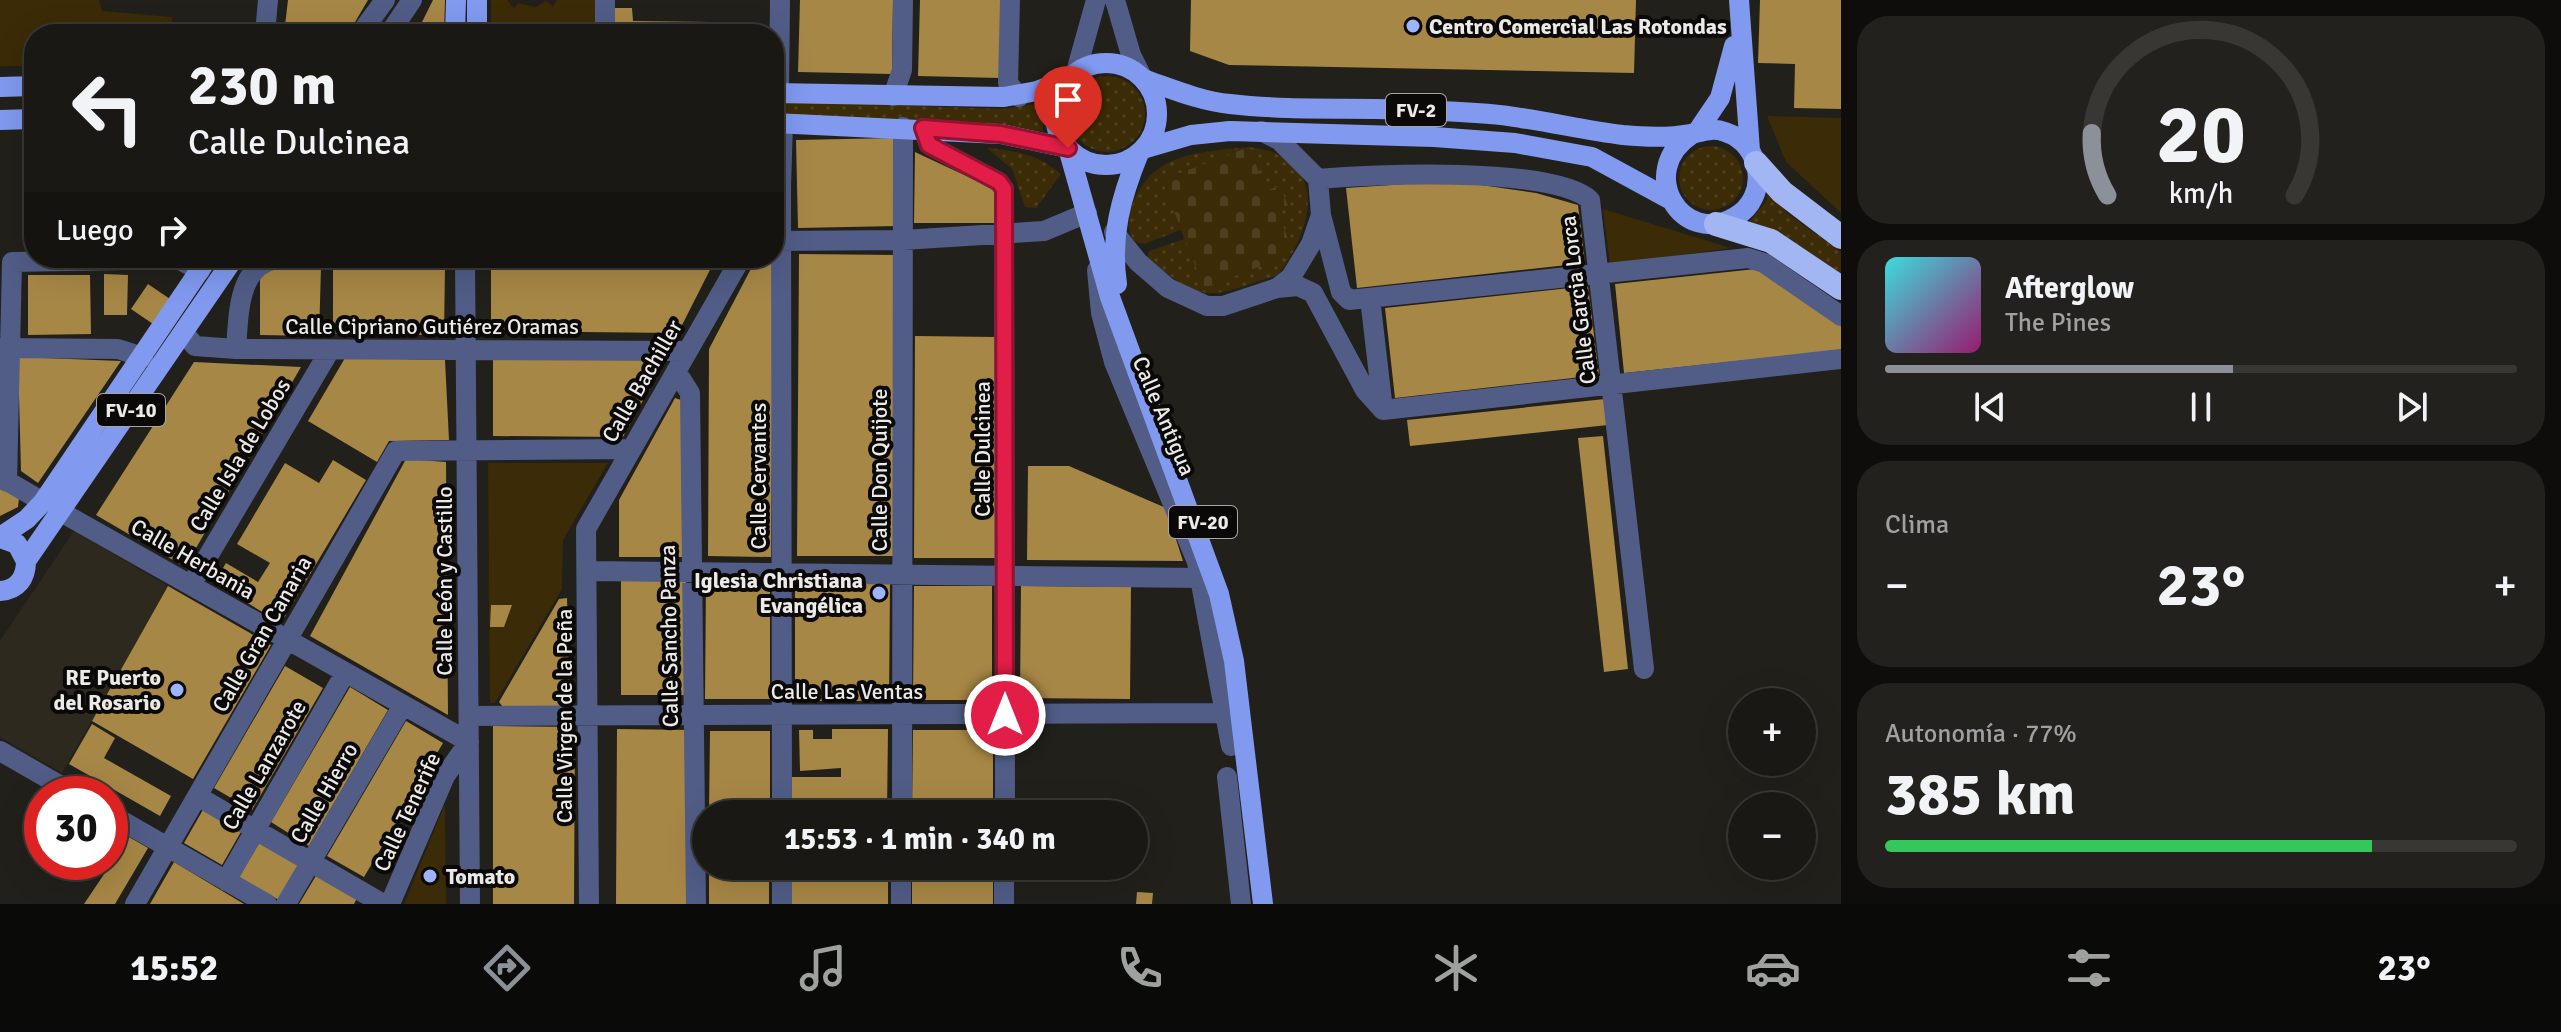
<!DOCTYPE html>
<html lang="es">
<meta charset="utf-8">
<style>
:root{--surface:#1a1814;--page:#23211d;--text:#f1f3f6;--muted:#9fa0a0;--line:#383734;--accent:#8c9099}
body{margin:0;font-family:Signika,sans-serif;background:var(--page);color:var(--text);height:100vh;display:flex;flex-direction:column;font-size:30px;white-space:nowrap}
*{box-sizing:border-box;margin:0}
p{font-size:26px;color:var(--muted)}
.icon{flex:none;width:44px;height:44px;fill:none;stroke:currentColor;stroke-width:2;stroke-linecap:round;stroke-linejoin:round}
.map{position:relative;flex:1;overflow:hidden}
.drawer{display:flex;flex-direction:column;gap:16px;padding:16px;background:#0e0d0b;width:720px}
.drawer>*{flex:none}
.hud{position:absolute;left:24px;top:24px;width:760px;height:244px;border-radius:32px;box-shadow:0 8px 32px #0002,0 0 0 2px var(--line);background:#1a1814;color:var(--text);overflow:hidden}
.tools{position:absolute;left:1728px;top:688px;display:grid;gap:16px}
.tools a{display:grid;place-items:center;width:88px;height:88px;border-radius:50%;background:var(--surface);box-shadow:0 8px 32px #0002,0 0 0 2px var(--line);font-size:40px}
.speed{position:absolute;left:24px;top:776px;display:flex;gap:16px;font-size:40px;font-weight:700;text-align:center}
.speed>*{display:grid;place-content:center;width:104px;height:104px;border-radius:50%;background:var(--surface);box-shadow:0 8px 32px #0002,0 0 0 2px var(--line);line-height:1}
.speed .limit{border:12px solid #d22;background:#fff;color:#111}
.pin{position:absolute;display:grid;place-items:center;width:68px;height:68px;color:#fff;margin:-82px -34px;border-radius:50% 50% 50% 0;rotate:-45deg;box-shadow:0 0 8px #0007}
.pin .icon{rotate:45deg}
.me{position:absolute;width:88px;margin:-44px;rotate:0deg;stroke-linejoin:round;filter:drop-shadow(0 0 6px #0008)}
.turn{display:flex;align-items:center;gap:28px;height:168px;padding:0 32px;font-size:36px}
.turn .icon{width:104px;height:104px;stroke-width:2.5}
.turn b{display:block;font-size:56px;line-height:68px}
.then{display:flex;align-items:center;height:76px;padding:0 32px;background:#0003;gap:16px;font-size:30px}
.big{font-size:60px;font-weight:800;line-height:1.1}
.drawer .tile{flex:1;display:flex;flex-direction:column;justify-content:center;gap:12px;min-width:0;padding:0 28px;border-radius:32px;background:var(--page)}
.drawer .dial{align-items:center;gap:0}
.dial svg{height:208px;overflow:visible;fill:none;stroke:var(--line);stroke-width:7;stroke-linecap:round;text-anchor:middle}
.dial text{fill:var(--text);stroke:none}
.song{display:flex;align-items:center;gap:24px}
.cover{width:96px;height:96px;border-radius:12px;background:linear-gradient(135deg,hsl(180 70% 55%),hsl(320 70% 35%))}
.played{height:8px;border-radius:4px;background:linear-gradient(90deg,var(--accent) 55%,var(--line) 55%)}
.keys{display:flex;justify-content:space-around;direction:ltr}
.heat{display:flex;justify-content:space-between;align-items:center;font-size:44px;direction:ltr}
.charge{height:12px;border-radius:6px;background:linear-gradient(90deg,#34c759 77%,var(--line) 0)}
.trip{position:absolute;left:692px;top:800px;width:456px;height:80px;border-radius:40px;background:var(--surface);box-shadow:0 8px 32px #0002,0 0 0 2px var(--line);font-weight:800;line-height:80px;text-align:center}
.tabs{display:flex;height:128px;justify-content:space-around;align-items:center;background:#0a0a08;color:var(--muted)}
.tabs .icon{width:56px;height:56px}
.tabs .active{color:var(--accent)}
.tabs b{font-size:36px;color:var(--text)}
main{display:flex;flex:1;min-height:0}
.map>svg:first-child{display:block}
.built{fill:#2e291f}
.grass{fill:url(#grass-dots)}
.cemetery{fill:url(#cemetery-stones)}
.park{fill:#3b2b06}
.building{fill:#a78746}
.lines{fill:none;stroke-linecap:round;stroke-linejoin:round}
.minor{stroke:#515d87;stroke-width:20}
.major{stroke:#819af0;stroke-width:20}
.highway{stroke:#a2b6f4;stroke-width:24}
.route-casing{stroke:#92132f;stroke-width:20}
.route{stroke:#e11d48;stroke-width:14}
.poi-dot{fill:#9db4fd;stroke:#0a0908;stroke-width:3}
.labels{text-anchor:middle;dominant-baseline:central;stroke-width:8;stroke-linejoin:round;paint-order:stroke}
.shield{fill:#0a0908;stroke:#a8a6a5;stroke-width:2}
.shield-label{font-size:20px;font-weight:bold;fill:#eceae8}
.poi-label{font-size:22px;font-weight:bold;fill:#eceae8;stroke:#0a0908;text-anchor:start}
.street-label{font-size:22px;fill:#eceae8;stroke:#0a0908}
</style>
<main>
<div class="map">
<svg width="1841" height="904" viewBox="0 0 1841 904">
<defs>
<pattern id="grass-dots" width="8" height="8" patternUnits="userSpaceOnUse" patternTransform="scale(2)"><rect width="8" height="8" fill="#3b2b06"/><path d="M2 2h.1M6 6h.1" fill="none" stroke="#4e401e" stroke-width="1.8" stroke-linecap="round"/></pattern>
<pattern id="cemetery-stones" width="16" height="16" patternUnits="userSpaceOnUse" patternTransform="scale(2)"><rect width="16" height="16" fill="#3b2b06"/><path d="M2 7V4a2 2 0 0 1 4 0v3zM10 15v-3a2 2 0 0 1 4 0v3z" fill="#4e401e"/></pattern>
</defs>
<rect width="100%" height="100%" fill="#22201b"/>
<path class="built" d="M74 531 168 586 62 773 0 737V641Z"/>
<path class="grass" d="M1069 114a38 38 0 1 1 76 0a38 38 0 1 1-76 0Z
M774 101 1004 109 1042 103 1043 131 774 117Z
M1679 178a32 32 0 1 1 64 0a32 32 0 1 1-64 0Z
M1249 147C1258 149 1271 150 1279 155 1330 182 1303 242 1278 275 1210 297 1205 307 1147 257L1150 251 1184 239 1181 230 1144 244 1133 240C1126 224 1128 214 1135 198 1157 151 1204 152 1249 147Z
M987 148C1017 151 1038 154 1061 174L1036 208 1025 207 1012 169Z
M1767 191 1787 213 1841 252V274L1779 232 1749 222 1767 200Z"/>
<path class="cemetery" d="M1249 147 1266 191 1280 186 1288 206 1277 211 1290 244 1283 247 1286 256 1204 288 1162 180Z"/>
<path class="park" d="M0 0H99L102 11 172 17V34H34V66H0Z
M491 0H507L514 8 518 3 535 7 546 1 553 6 557 0H600V34H491Z
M1767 116 1841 118V213L1786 162Z
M1603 209 1731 248 1610 265Z
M488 463H608L563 540 562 589 495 703H490Z
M445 804 446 904H404Z"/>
<path class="building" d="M288 0H368L348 34H284Z
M433 0H445L444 34H416Z
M800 0H893L892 74 798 72Z
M920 0H1002L1000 78 918 76Z
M1191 0H1636L1634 73 1229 65 1190 51Z
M1760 0H1841V109L1794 108 1795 64 1758 63Z
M611 8H632L633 21 711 22 710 34H611Z
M724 26 761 29 760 34H723Z
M895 138 896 226 798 228 796 140Z
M915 152 994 189 998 223H914Z
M1422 183 1481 185 1536 193 1578 205 1585 263 1357 288 1346 188Z
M799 254 896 255 895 556H797Z
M491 258H716L678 333 491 331Z
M773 260 771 557 708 556 709 349 755 261Z
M333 265 445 266 444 335 333 334Z
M321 268 319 336 260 335V269Z
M1765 268 1841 321V350L1624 373 1615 284Z
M104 274 128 275 127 315H104Z
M28 275H90L91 334 28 335Z
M148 284 170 299 153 324 131 309Z
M1588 286 1599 375 1395 398 1385 308Z
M915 336 996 337 995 558H914Z
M667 356 623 437 493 436V360Z
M18 357 121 361 38 483 21 471Z
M345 358 445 360 449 440 389 441 377 462 308 421Z
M194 362 301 367 185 567 96 515Z
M675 398 684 401V557H619V500Z
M1605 399 1608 425 1410 446 1407 420Z
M1603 436 1628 669 1604 672 1578 438Z
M406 459 446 462 448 715 310 636Z
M333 460 366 480 281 623 214 583 226 563 258 582 270 563 237 544 285 463 319 483Z
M1028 466H1069L1166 508 1183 561 1027 560Z
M0 487 19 498 18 507 0 516Z
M621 578H686V695H621Z
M706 582H770V699H705Z
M795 583 890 584 889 701H795Z
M168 586 271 645 193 779 92 721Z
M914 586H992V700H913Z
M1021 586 1131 587 1130 699 1020 698Z
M567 598 570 700 563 706 503 707 499 702 559 599Z
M491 605H512L504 627H490Z
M285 666 323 688 252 810 214 788Z
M350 687 388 710 309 846 271 822Z
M406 721 443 743 364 877 327 856Z
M92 724 115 738 104 758 171 796 160 816 69 764Z
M493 726 575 727 574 904H493Z
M617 729 688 730 687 904H616Z
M832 729H888L887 814H792V777H841V768L800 771 799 730H813V739H832Z
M913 730H993V814H912Z
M710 731H770V814H709Z
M204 808 242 830 222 865 184 843Z
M129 837 148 848 115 904H84Z
M261 840 300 863 279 900 239 877Z
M174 862 244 904H150Z
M709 866H769V904H709Z
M792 866H841V873H850L853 866H888V904H792Z
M912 866H993V904H912Z
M317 874 357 898 354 904H299Z
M1137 892 1153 893 1152 904H1136Z"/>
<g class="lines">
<path class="minor" d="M605 0V34
M1010 0 1008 83 1019 97
M1115 0 1131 55 1143 79
M265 34 268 0
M360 34 385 0
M389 34 412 0
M1076 72 1096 0
M779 93 780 0
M893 96 902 70 903 0
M923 128 929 145 999 182 1004 189 1005 814
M1318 179C1370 174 1553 166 1590 200L1644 669
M781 186 782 814
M774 198 781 186 783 124
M1321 215 1341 292 1349 300 1748 258 1764 263 1841 316
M1114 232 1138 262 1168 288 1207 306H1223L1277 288 1291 277 1311 244 1321 215 1318 179 1279 140 1261 131
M774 241 903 240 1044 231 1087 213
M465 258 470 904
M1097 270 1101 313 1114 362 1197 562 1231 746
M1277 288 1298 286 1313 293 1365 390 1383 410
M1370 298 1383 410
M184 333 195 346 236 349 687 351
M0 348 118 349 143 357
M236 349C239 313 237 260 284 258
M676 371 690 393 696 904
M1383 410 1841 359
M0 477 43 502
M7 482 12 262 178 259 200 271
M61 512 469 742 445 776 390 904
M588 571 1201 578
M191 585 330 350
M469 716 1225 713
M0 751 75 794
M1227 777 1241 904
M197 796 383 904
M110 814 267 904
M902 814 903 127
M782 866V904
M226 881 345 673
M135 904 396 451 631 449
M286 904 403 705
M589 904 586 529 741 258
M901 904V866
M1004 904V866"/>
<path class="major" d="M477 0V34
M1739 0 1750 150
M455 34 456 0
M1055 114a51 51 0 1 1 102 0a51 51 0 1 1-102 0Z
M1143 79C1172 89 1200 101 1230 104 1299 112 1368 106 1437 111 1465 112 1494 113 1521 118 1555 123 1589 131 1623 135 1644 137 1669 138 1690 134 1702 132 1712 127 1725 132 1763 144 1770 197 1735 217 1682 248 1635 171 1692 134
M0 87 34 86
M774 93 1004 97 1037 91 1072 77
M0 120 34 119
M774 123 1001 134 1068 148
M1697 132 1720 98 1734 46
M1068 148 1110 297 1219 594 1234 661 1263 904
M1143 149 1191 135 1230 131 1434 137 1515 143 1592 157 1671 200
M1117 284C1110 236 1121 197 1139 153
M0 537 27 519 43 502 208 258
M0 538 17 544 26 561C26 578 18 590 0 591
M26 561 234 258"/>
<path class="highway" d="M1756 163 1782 192 1841 237
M1716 224 1771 241 1841 288"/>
</g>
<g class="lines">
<g class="route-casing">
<path id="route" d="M1005 715 1004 189 999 182 929 145 923 128 1001 134 1068 148"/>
</g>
<use href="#route" class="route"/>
</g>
<g class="poi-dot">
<circle cx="1413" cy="26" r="8"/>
<circle cx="879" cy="593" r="8"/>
<circle cx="177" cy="690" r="8"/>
<circle cx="430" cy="876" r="8"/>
</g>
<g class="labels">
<g class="shield">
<rect x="1386" y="94" width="60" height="32" rx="6"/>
<rect x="97" y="394" width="68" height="32" rx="6"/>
<rect x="1169" y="506" width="68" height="32" rx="6"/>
</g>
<g class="shield-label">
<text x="1416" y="110">FV-2</text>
<text x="131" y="410">FV-10</text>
<text x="1203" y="522">FV-20</text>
</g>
<g class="poi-label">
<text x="1429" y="26">Centro Comercial Las Rotondas</text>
<text x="863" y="580" text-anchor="end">Iglesia Christiana<tspan x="863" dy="25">Evangélica</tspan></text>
<text x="161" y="677" text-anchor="end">RE Puerto<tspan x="161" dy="25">del Rosario</tspan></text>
<text x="446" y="876">Tomato</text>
</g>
<g class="street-label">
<text transform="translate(1578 300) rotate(-97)">Calle Garcia Lorca</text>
<text x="432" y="326">Calle Cipriano Gutiérez Oramas</text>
<text transform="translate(642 381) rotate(-60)">Calle Bachiller</text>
<text transform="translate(1164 416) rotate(67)">Calle Antigua</text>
<text transform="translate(982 449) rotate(-90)">Calle Dulcinea</text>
<text transform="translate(240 455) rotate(-59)">Calle Isla de Lobos</text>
<text transform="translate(879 470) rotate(-90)">Calle Don Quijote</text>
<text transform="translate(758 476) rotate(-90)">Calle Cervantes</text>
<text transform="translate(193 559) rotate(30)">Calle Herbania</text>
<text transform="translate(444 581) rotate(-90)">Calle León y Castillo</text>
<text transform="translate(262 634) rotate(-60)">Calle Gran Canaria</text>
<text transform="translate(669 636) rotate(-91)">Calle Sancho Panza</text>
<text x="847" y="691">Calle Las Ventas</text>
<text transform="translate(564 716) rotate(-90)">Calle Virgen de la Peña</text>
<text transform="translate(264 765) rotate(-60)">Calle Lanzarote</text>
<text transform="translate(324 793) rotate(-60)">Calle Hierro</text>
<text transform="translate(407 812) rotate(-65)">Calle Tenerife</text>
</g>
</g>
</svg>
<div class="tools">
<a>+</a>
<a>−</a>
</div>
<div class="speed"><div class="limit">30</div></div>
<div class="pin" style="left:1068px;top:148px;background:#d93025"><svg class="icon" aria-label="arrive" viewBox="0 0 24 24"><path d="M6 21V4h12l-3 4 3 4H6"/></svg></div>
<svg class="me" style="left:1005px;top:715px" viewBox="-20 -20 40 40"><circle r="17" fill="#e11d48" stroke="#fff" stroke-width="3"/><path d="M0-11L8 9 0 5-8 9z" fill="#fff"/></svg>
<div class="trip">15:53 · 1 min · 340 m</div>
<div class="hud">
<div class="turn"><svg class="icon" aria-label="left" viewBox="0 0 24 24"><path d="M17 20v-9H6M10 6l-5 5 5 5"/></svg><div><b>230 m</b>Calle Dulcinea</div></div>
<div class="then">Luego<svg class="icon" aria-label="right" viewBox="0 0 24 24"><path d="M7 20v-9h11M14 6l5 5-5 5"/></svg></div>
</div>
</div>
<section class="drawer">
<div class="tile dial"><svg viewBox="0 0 100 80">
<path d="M14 69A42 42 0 1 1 86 69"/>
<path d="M14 69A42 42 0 0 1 8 45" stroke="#8c9099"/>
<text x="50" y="56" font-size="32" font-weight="700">20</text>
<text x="50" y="72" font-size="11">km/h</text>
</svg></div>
<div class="tile">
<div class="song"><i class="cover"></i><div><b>Afterglow</b><p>The Pines</p></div></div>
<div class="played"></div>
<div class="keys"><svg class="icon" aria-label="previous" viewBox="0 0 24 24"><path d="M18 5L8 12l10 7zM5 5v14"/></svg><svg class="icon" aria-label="pause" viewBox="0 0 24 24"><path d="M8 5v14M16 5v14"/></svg><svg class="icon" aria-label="next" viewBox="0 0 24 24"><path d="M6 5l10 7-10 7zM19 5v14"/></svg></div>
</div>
<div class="tile"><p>Clima</p>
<div class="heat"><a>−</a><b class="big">23°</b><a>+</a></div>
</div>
<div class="tile"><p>Autonomía · 77%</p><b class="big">385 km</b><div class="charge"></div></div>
</section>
</main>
<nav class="tabs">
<b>15:52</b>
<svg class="icon active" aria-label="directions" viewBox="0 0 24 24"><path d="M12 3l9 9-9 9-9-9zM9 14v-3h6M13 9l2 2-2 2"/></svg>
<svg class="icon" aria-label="music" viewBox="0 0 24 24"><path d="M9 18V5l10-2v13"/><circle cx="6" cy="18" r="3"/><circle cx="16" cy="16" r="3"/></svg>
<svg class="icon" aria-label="phone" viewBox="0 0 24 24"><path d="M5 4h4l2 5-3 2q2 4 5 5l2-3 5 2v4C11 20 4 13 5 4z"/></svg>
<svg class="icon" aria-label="climate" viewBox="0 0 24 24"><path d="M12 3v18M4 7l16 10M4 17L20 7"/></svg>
<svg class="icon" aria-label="car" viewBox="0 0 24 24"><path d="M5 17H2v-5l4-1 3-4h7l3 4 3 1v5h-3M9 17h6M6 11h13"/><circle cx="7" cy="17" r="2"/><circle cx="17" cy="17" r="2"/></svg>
<svg class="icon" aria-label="filters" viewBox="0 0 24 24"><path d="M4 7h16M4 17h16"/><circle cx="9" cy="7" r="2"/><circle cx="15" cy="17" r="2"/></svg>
<b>23°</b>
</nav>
